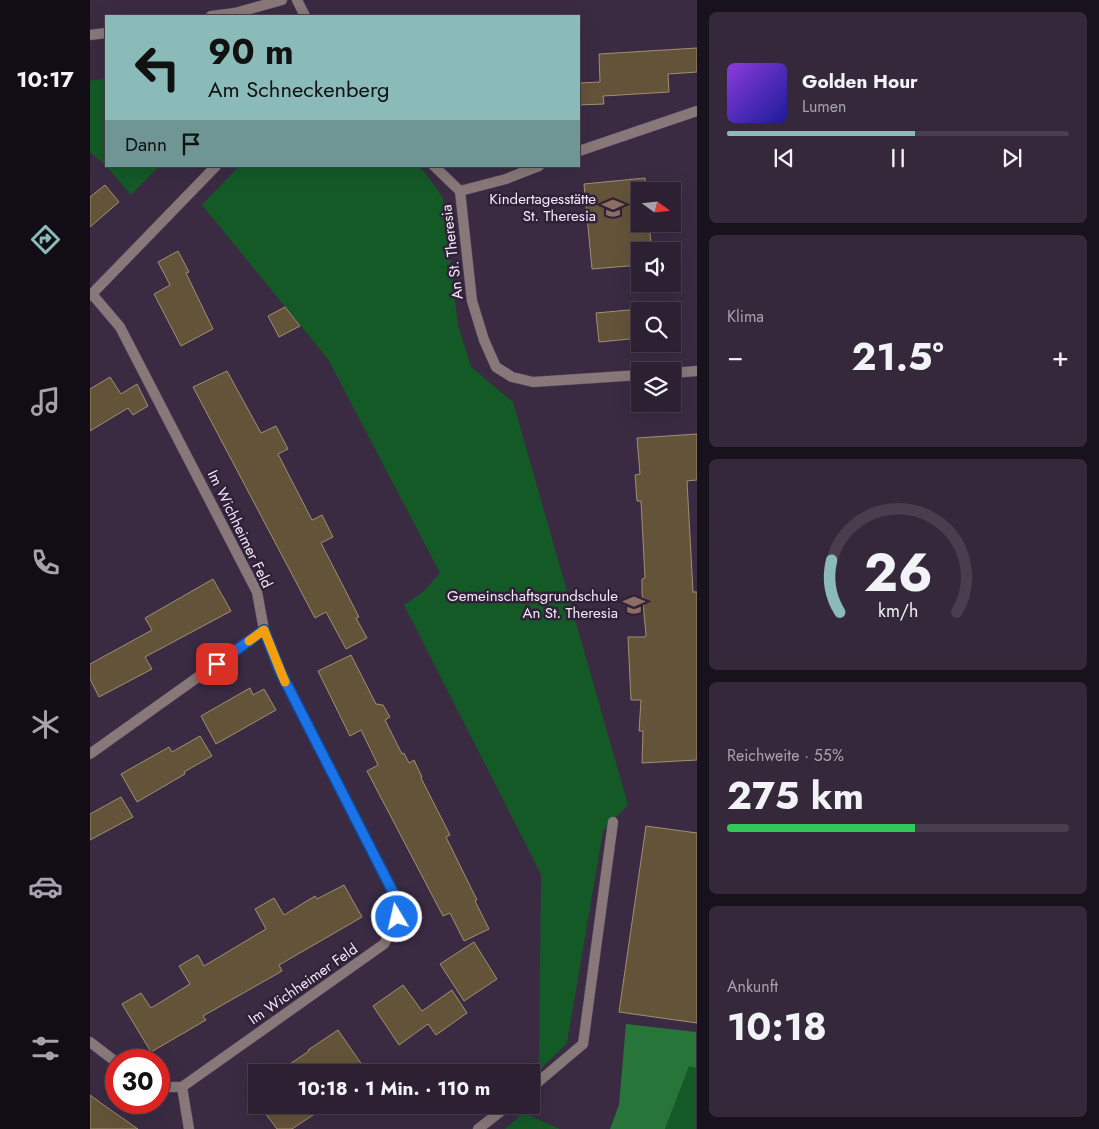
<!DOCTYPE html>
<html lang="de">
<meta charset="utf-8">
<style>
:root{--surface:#2c2032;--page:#34283a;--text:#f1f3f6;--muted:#a6a3ac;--line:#483e4d;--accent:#8bbbb9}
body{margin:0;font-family:Jost,sans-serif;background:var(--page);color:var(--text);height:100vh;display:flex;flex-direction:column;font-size:19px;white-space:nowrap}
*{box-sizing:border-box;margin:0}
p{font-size:16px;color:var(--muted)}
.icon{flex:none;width:28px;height:28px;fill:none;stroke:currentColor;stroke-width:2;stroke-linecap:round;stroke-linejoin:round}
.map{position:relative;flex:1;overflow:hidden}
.sheet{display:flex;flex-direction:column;gap:12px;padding:12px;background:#18121c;width:402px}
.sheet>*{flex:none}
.guide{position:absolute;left:15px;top:15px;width:475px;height:152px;border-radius:0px;box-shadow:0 5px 20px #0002,0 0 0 1px var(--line);background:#8bbbb9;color:#111;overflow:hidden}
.needle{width:32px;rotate:105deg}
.fabs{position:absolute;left:541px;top:182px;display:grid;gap:10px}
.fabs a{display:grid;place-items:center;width:50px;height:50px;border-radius:0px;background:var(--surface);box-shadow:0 5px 20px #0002,0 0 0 1px var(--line);font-size:25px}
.speed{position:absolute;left:15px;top:1049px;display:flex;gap:10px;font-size:25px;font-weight:700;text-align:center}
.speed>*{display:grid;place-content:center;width:65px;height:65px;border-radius:50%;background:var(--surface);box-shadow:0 5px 20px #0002,0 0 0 1px var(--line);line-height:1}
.speed .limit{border:8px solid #d22;background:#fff;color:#111}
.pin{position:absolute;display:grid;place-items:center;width:42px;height:42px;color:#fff;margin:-21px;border-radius:10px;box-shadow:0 2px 8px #0006}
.me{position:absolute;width:55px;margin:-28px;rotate:351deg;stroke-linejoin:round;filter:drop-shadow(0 0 4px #0008)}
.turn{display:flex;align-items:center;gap:18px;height:105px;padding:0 20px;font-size:22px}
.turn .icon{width:65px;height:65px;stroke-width:2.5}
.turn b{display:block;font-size:35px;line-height:42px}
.then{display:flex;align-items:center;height:48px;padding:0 20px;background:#0003;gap:10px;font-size:19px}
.big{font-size:38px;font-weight:700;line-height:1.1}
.sheet .card{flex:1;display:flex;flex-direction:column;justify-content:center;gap:8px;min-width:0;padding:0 18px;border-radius:8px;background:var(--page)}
.sheet .dial{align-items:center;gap:0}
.dial svg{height:130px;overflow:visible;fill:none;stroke:var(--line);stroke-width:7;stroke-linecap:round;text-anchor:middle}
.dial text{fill:var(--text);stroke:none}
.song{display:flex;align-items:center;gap:15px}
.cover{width:60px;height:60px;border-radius:8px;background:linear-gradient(135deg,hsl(270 70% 55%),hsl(240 70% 35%))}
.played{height:5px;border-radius:2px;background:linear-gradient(90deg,var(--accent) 55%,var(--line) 55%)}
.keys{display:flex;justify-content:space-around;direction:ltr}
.heat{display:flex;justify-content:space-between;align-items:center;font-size:28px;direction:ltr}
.charge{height:8px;border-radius:4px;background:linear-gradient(90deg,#34c759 55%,var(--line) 0)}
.trip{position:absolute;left:158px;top:1064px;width:292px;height:50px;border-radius:0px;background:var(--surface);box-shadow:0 5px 20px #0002,0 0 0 1px var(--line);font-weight:700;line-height:50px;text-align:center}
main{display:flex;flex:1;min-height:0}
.dock{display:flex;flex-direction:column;width:90px;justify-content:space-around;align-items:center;background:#120d14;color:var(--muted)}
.dock .icon{width:35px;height:35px}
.dock .on{color:var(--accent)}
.dock b{font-size:22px;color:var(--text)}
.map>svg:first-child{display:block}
.green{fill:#145a27}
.forest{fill:#28753a}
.building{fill:#635339;stroke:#a18f73}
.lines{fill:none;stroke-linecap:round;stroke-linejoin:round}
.lane-casing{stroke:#584960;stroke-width:11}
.street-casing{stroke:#584960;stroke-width:11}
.lane{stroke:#88787a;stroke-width:10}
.street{stroke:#88787a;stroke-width:10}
.route-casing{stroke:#114b97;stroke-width:12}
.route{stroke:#1a73e8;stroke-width:9}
.slow{stroke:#f59e0b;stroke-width:9}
.labels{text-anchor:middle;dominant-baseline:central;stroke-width:5;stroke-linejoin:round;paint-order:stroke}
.poi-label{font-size:15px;fill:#f3e9f9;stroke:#302138;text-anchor:end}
.street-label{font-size:15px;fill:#f3e9f9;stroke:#302138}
</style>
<main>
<nav class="dock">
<b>10:17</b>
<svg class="icon on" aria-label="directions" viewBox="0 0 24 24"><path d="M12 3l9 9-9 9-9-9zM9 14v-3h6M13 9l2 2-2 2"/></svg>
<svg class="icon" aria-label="music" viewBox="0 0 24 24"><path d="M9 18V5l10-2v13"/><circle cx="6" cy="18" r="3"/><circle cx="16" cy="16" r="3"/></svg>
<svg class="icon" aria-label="phone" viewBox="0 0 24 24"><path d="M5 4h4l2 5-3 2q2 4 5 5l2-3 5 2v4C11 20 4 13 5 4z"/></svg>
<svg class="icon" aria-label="climate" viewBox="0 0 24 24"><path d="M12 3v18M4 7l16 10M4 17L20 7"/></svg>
<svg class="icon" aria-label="car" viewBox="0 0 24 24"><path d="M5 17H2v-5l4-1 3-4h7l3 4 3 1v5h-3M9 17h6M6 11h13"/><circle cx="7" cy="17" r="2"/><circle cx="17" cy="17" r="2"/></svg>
<svg class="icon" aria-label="filters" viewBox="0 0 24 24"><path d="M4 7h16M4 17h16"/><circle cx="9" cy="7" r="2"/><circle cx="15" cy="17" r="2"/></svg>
</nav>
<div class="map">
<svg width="607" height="1129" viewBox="0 0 607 1129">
<rect width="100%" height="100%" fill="#3a2b43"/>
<path class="green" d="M16 78V166L0 152V81Z
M16 166H69L41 195Z
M149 166H326L334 171 353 198 368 325 381 367 423 402 538 805 513 831 477 1043 449 1071 451 874 314 605 334 591 350 573 238 359 112 205Z
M599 1065 606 1068V1129H575Z
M433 1113 470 1129H415Z"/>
<path class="forest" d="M536 1024 606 1032V1068L599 1066 575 1129H520L529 1105Z"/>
<path class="building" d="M607 48V72L578 74 579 92 513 96 514 104 489 105V83L510 82 509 54Z
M555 178 556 191H550V224H559L562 251H550V265L502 269 494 184Z
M15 185 29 202 0 227V197Z
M88 251 99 272 96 273 123 329 91 346 64 294 80 285 68 262Z
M195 307 210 326 189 337 178 316Z
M550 309V338L509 342 506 313Z
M137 371 171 433 186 426 198 449 188 454 222 520 232 515 243 537 231 543 269 617 266 618 277 638 256 649 236 612 225 618 103 387Z
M20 377 31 394 47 384 58 406 43 415 38 408 0 431V389Z
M607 434V480L597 481 603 592H607V760L552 763 553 731H549L551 700H541L538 637H555L556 635 552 593V579L555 578 551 501H547L545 475 550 474 547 438Z
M123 579 141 611 55 657 62 669 9 697 0 679V664L62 630 55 618Z
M261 655 286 704 293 705 300 717 295 720 312 754 314 753 319 763 324 760 332 777 331 778 360 835 356 837 387 900 385 901 399 929 374 941 360 913 353 916 277 771 288 765 271 730 260 736 228 671Z
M160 688 163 695 174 689 186 710 126 744 111 716Z
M110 736 122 756 94 772 95 774 47 802 31 774 79 747 82 752Z
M31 797 43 817 0 840V814Z
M556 826 607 833V1023L529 1012Z
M254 885 272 917 189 965 192 971 113 1016 116 1020 61 1052 32 1004 51 993 61 1008 100 984 89 966 108 955 114 966 176 929 165 909 184 898 194 915 225 896 227 899Z
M384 942 407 979 374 1001 350 964Z
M313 985 332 1011 362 990 377 1013 346 1035 338 1024 309 1045 283 1006Z
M248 1030 277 1072H188L219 1051 218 1050Z
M0 1095 15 1106 48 1129H0Z
M169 1105H234L235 1107 202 1129H187Z"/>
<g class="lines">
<g class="lane-casing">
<path id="lane" d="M92 1087 99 1129
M441 1088 493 1044 523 822
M388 1129 419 1105"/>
</g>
<g class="street-casing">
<path id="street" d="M207 0 215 16
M121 16 145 13 192 0
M0 35 16 33
M489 151 607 111
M344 166 370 191
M370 191 382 301 394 340 406 367 422 377 443 382 550 375
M370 191 416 179 449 166
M2 294 30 327 167 592 174 630 190 671 304 894C310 916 305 925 294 944L92 1087H69
M0 296 126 166
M582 373 607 371
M0 754 174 630
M0 1042 26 1062"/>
</g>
<use href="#lane" class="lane"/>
<use href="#street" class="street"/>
</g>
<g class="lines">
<g class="route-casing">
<path id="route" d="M127 664 174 630 190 671 304 894 307 907V917"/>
</g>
<use href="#route" class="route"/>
<path class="slow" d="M159 641 174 630 195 682"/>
</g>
<defs>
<g id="school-bare" transform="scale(1.725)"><path d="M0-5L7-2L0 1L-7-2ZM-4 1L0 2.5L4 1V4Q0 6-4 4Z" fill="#8d6e63" stroke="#302138" stroke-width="2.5" paint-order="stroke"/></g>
</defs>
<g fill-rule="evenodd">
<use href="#school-bare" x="523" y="208"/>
<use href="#school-bare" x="544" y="605"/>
</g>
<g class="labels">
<g class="poi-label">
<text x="506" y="199">Kindertagesstätte<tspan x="506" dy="17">St. Theresia</tspan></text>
<text x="528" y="596">Gemeinschaftsgrundschule<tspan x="528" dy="17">An St. Theresia</tspan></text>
</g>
<g class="street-label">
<text transform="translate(362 252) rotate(-97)">An St. Theresia</text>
<text transform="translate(150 529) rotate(64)">Im Wichheimer Feld</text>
<text transform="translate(213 984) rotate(-35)">Im Wichheimer Feld</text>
</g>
</g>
</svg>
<div class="fabs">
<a><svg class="needle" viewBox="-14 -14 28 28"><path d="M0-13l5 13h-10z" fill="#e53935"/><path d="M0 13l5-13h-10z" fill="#a6a3ac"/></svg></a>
<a><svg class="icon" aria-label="sound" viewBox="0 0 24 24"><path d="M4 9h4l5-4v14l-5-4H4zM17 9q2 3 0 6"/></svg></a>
<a><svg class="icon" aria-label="search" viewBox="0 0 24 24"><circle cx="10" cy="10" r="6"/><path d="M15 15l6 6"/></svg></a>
<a><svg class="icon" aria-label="layers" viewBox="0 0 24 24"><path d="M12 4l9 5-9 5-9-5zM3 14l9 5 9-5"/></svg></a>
</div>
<div class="speed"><div class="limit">30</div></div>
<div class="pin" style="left:127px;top:664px;background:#d93025"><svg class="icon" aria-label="arrive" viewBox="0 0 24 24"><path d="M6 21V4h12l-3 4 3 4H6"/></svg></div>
<svg class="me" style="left:307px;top:917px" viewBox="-20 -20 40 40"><circle r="17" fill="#1a73e8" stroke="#fff" stroke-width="3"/><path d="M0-11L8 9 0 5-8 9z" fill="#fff"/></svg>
<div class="trip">10:18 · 1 Min. · 110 m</div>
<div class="guide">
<div class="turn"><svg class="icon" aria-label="left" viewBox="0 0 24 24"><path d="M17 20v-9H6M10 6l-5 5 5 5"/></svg><div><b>90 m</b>Am Schneckenberg</div></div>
<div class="then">Dann<svg class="icon" aria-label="arrive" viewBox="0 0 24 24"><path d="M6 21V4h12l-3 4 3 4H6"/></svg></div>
</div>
</div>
<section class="sheet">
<div class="card">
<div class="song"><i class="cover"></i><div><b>Golden Hour</b><p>Lumen</p></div></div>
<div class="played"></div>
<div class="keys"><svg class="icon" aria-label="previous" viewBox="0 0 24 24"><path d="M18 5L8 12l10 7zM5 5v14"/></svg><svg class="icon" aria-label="pause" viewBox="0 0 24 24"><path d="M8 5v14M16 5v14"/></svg><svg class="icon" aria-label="next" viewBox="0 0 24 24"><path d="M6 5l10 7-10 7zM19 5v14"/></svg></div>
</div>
<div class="card"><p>Klima</p>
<div class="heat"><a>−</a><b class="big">21.5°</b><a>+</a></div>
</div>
<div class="card dial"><svg viewBox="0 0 100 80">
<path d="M14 69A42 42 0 1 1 86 69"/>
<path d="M14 69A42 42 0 0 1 9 37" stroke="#8bbbb9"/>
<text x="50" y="56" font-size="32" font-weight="700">26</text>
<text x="50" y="72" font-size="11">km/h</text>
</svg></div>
<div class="card"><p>Reichweite · 55%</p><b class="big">275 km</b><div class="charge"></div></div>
<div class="card"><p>Ankunft</p><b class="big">10:18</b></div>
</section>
</main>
